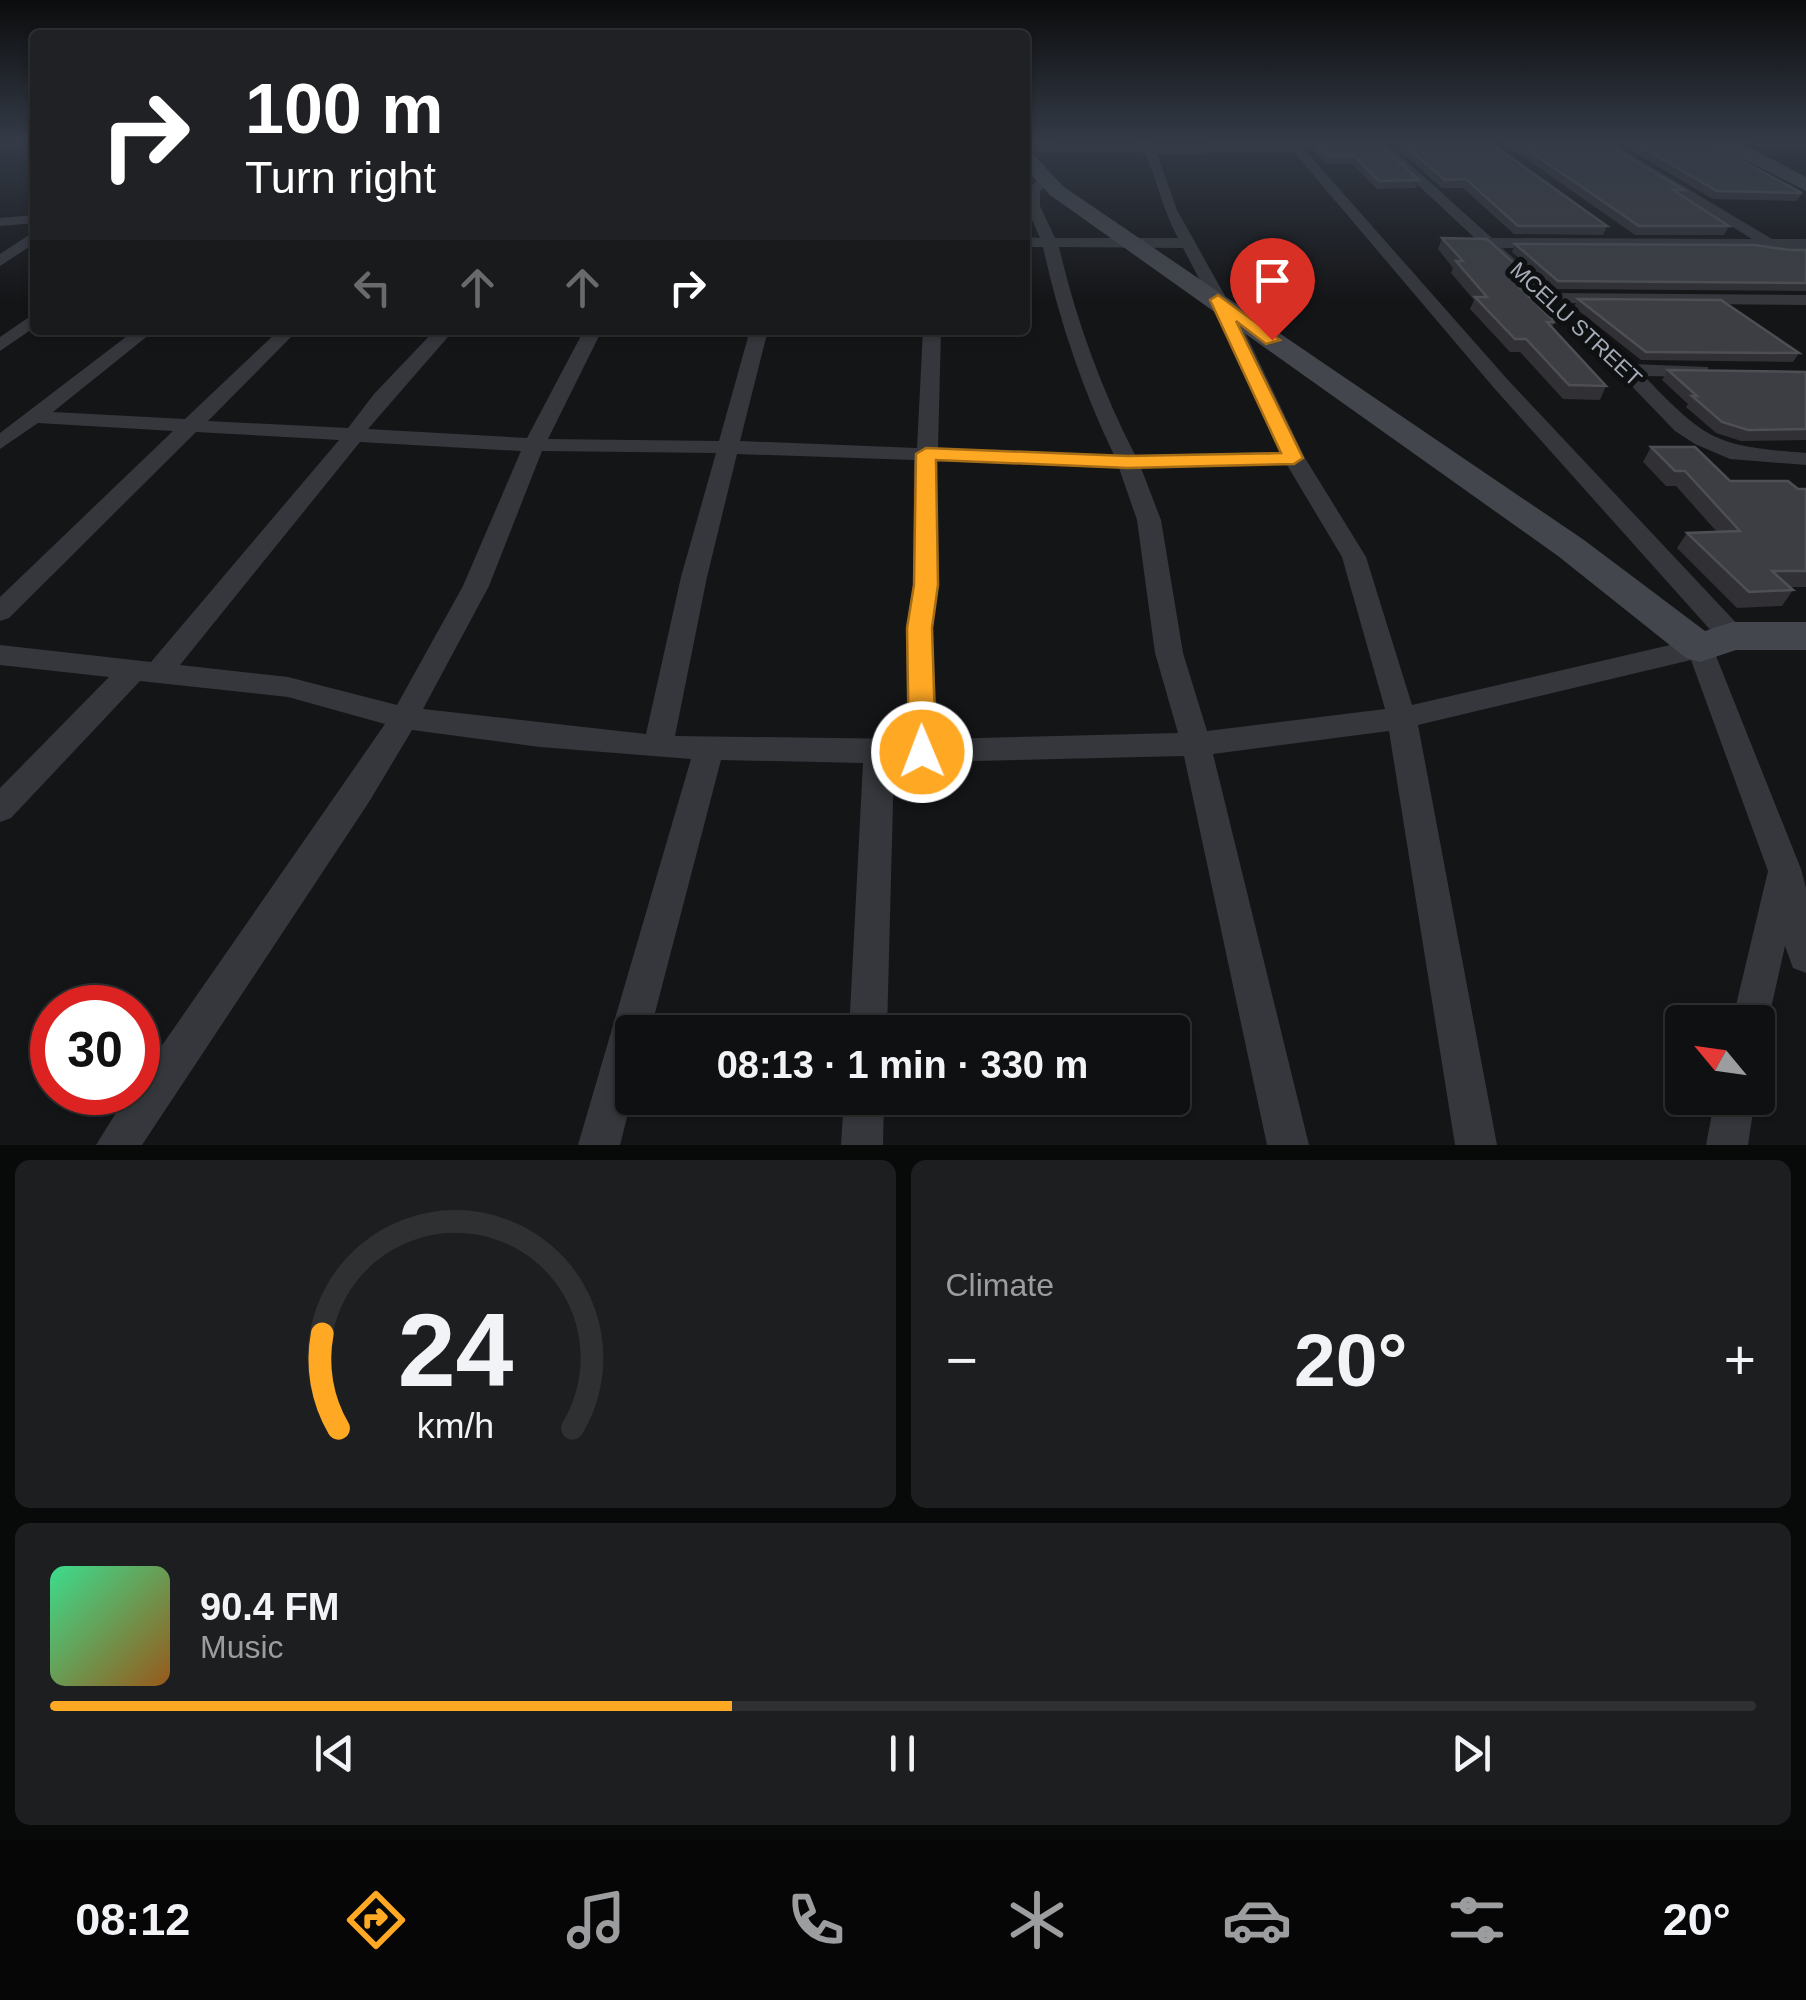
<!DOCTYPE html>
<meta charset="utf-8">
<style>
:root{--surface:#0f1011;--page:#1d1e1f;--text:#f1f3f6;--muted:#9b9d9f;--line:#2f3031;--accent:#ffa824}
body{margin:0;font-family:Arial,sans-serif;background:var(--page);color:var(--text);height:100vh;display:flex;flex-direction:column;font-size:38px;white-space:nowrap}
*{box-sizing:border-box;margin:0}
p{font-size:32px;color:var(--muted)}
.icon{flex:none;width:55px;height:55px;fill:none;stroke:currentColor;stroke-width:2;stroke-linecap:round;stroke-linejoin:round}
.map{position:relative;height:1145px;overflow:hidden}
.panel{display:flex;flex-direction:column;gap:15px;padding:15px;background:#080909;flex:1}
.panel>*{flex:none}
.hud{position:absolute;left:30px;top:30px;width:1000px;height:305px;border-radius:10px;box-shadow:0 2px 8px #0004,0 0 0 2px var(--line);background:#202124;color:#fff;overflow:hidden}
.needle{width:65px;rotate:299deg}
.buttons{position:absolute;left:1665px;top:1005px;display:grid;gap:20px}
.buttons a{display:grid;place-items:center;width:110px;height:110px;border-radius:10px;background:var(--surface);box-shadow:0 2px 8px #0004,0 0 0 2px var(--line);font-size:50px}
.speed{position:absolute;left:30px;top:985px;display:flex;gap:20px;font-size:50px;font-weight:700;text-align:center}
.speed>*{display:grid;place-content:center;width:130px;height:130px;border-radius:50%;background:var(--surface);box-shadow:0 2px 8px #0004,0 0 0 2px var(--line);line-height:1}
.speed .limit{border:15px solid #d22;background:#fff;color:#111}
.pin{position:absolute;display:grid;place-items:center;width:85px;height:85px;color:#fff;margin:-102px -42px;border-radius:50% 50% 50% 0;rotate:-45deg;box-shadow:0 0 10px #0007}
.pin .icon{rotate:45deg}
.me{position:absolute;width:110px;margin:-55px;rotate:359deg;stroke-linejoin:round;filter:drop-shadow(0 0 8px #0008)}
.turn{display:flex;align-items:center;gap:35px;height:210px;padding:0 50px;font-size:45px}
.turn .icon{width:130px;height:130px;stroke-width:2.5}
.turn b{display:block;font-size:70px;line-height:85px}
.lanes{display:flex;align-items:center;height:95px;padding:0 50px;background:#0003;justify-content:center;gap:50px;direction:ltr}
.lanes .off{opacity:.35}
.big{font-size:75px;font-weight:700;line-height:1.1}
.panel .tile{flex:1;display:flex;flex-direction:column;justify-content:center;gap:15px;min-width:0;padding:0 35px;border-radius:15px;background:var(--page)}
.panel .dial{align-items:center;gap:0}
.dial svg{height:260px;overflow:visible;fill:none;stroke:var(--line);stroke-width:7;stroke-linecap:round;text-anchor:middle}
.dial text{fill:var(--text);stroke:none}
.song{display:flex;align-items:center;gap:30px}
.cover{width:120px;height:120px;border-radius:15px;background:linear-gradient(135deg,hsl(150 70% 55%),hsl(30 70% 35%))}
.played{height:10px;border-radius:5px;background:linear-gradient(90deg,var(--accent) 40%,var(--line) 40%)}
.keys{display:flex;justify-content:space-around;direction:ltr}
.heat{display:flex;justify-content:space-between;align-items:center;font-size:55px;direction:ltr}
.panel .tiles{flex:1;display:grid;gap:15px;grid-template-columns:1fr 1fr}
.tile:last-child{grid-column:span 2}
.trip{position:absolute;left:615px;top:1015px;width:575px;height:100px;border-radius:10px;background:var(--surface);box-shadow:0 2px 8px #0004,0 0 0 2px var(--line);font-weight:700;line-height:100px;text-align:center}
.tabs{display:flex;height:160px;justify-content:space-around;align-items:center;background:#060607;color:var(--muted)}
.tabs .icon{width:70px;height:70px}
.tabs .active{color:var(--accent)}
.tabs b{font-size:45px;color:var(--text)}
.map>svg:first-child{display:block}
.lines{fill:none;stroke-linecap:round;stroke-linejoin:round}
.street{fill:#35373c;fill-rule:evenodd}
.secondary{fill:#43464c;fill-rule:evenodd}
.wall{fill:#303035}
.building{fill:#3c3e43;stroke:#4d4f55;stroke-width:2.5}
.route{fill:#ffa824;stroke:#a66d17;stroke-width:2.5}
.labels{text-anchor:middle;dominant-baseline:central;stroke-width:10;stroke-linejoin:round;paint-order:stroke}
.far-street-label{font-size:22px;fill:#a5acb8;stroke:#0f1012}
</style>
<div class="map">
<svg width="1806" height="1145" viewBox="0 0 1806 1145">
<rect width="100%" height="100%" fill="#141517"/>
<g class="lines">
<path class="street" d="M1139 141H1151L1154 146 1297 141 1508 380 1742 629 1745 636 1742 643H1722L1494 388 1293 151 1157 154 1177 210 1243 328 1305 458 1366 557 1412 705 1700 638 1710 641 1801 869 1806 888V973L1793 968 1785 946 1765 1035 1758 1038V1022H1732L1768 871 1691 660 1418 725 1497 1145H1455L1389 731 1213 754 1309 1145H1267L1184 756 894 763 887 1032H849L863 763 721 760 650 1032H632V1097L620 1145H578L691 759 540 747 412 730 369 802 142 1145H96L129 1092H138V1080L385 724 288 697 140 681 11 818 0 822V788L109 677 0 665V645L151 662 339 440 196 432 9 618 0 621V597L173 431 38 423 0 449V433L135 330H155L53 412 185 419 279 330H298L208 421 348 428 374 394 435 330H454L368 429 527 438 584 330H602L548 439 719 441 750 330H768L740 441 917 448 923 330H941L938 448 1114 455C1082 388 1059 320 1043 247H1025V237L1040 238 1026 206V190L1042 177 1054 180 1040 191V206L1055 238H1178C1163 211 1158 182 1145 153L1025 151V143L1141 146ZM1059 247 1183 248 1225 328 1280 452 1135 455C1101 388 1076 320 1059 247ZM360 442 521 451 463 586 397 705 288 677 180 665ZM542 451 716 453 681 577 646 734 423 709 489 586ZM737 454 914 460 913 585 906 628 908 739 675 736 707 577ZM936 461 1119 468 1137 520 1155 653 1178 733 938 739 932 628 939 585ZM1287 465 1342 557 1385 709 1207 731 1183 653 1161 520 1141 468Z
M1371 141H1384L1492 238 1752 239 1594 141H1608L1772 239H1806V249L1502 248 1553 293 1806 295V305L1564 303 1632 364 1708 367V375L1701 377 1644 376C1707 441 1715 446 1806 453V465L1730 459 1695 444 1675 431 1620 374Z
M1700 141H1724L1738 146 1732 150Z
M35 215V223L0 226V218Z
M35 231V243L0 266V254Z
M35 313V327L0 351V337Z
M844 1098H884L883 1145H841Z
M1715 1098H1755L1748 1145H1706Z"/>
<path class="secondary" d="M1727 141H1748L1745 145 1806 177V191L1725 150 1723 146Z
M1025 151 1032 153 1064 187 1584 540 1705 631 1732 622H1806V650H1736L1700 662 1686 658 1558 556 1050 195 1025 168Z"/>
</g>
<path class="wall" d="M1305 141H1377L1419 180 1416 188 1377 189 1352 164H1326Z
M1388 141H1488L1607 226 1603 235 1514 234 1463 188H1442Z
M1501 141H1602L1684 190 1681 196 1729 226 1724 235H1635Z
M1615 141H1706L1802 193 1797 201 1713 199Z
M1442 238 1524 289 1523 290 1555 322 1552 327 1606 386 1600 400 1563 399 1520 352H1510L1470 309 1474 300 1451 273 1453 268 1438 249Z
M1515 244 1806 250V291L1554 289 1512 252Z
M1578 299 1799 353 1793 362 1641 360 1574 307Z
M1668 370 1806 371V440L1741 441 1716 433 1686 407 1688 404 1662 380Z
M1651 447 1730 481 1806 489V587H1790L1793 590 1782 606 1737 608 1677 548 1687 533 1717 532 1676 486H1666L1643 462Z"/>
<path class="building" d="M1314 141H1377L1419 180 1379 181 1354 156H1328Z
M1399 141H1488L1607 226H1518L1466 179 1445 180Z
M1515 141H1602L1684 190H1673L1729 226H1639Z
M1631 141H1706L1802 193 1717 191Z
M1442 238 1487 239 1529 277 1519 287 1555 322H1547L1606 386 1569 385 1526 339H1515L1475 297H1487L1456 261H1463Z
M1515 244 1755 245 1789 250H1806V283L1558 281Z
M1578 299 1721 300 1799 353 1646 352Z
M1668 370 1806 372V429L1748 430 1722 422 1692 396H1697Z
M1651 447H1695L1730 481H1788L1798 489H1806V571H1772L1793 590 1749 592 1687 533 1740 531 1685 471H1675Z"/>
<linearGradient id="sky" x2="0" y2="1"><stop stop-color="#0b0c0d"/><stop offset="0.47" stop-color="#343b47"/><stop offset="1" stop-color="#343b47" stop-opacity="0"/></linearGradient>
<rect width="1806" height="301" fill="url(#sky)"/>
<path class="route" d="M1218 295 1280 340 1266 344 1236 321 1303 458 1294 464 1128 468 936 460 938 585 932 628 936 752 932 760 922 763 913 760 909 752 907 628 914 585 916 454 926 448 1128 456 1281 453 1210 300Z"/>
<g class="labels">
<g class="far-street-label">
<text transform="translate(1576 324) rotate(43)">MCELU STREET</text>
</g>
</g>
</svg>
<div class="buttons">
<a><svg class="needle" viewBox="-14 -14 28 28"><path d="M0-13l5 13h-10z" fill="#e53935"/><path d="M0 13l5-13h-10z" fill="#9b9d9f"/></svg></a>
</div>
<div class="speed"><div class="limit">30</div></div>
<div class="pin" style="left:1272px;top:340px;background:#d93025"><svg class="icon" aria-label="arrive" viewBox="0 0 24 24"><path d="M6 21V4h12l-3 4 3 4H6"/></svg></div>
<svg class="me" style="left:922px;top:752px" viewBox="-20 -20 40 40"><circle r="17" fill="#ffa824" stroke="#fff" stroke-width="3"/><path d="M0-11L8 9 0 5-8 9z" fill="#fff"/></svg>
<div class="trip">08:13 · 1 min · 330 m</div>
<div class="hud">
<div class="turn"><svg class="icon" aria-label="right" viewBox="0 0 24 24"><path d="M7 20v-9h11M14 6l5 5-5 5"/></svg><div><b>100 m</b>Turn right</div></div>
<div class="lanes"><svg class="icon off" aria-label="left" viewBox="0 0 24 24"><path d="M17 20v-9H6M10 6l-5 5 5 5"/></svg><svg class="icon off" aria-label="ahead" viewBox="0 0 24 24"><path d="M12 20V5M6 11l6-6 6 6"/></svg><svg class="icon off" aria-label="ahead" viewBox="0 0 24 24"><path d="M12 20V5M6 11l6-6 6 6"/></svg><svg class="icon" aria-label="right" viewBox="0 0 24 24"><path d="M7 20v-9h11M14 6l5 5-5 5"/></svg></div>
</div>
</div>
<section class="panel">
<div class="tiles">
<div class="tile dial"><svg viewBox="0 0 100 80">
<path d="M14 69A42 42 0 1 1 86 69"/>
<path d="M14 69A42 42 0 0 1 9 40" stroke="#ffa824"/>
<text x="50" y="56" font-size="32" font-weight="700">24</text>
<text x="50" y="72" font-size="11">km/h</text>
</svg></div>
<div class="tile"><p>Climate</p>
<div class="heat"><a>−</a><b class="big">20°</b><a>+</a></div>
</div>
<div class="tile">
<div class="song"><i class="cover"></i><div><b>90.4 FM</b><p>Music</p></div></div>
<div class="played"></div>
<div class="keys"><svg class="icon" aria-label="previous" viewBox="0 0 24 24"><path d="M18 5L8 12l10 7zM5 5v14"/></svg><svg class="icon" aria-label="pause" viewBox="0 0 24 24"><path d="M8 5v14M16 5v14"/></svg><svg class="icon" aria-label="next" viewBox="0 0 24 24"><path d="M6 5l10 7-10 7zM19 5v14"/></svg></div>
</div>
</div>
</section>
<nav class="tabs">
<b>08:12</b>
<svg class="icon active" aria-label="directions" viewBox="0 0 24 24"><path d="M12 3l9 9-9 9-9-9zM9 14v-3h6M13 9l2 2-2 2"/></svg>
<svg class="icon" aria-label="music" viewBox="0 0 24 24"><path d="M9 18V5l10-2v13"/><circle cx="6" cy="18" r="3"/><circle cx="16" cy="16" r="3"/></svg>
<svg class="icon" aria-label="phone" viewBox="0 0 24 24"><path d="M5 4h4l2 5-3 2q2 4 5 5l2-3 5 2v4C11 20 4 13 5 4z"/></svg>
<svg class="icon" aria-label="climate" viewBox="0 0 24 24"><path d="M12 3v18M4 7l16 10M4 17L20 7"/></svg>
<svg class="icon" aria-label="car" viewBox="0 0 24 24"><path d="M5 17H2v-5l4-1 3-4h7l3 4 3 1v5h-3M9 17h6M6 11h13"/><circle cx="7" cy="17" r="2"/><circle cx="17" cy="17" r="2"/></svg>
<svg class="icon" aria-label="filters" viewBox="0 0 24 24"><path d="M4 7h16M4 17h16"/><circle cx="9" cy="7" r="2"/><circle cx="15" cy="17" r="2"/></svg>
<b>20°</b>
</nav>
